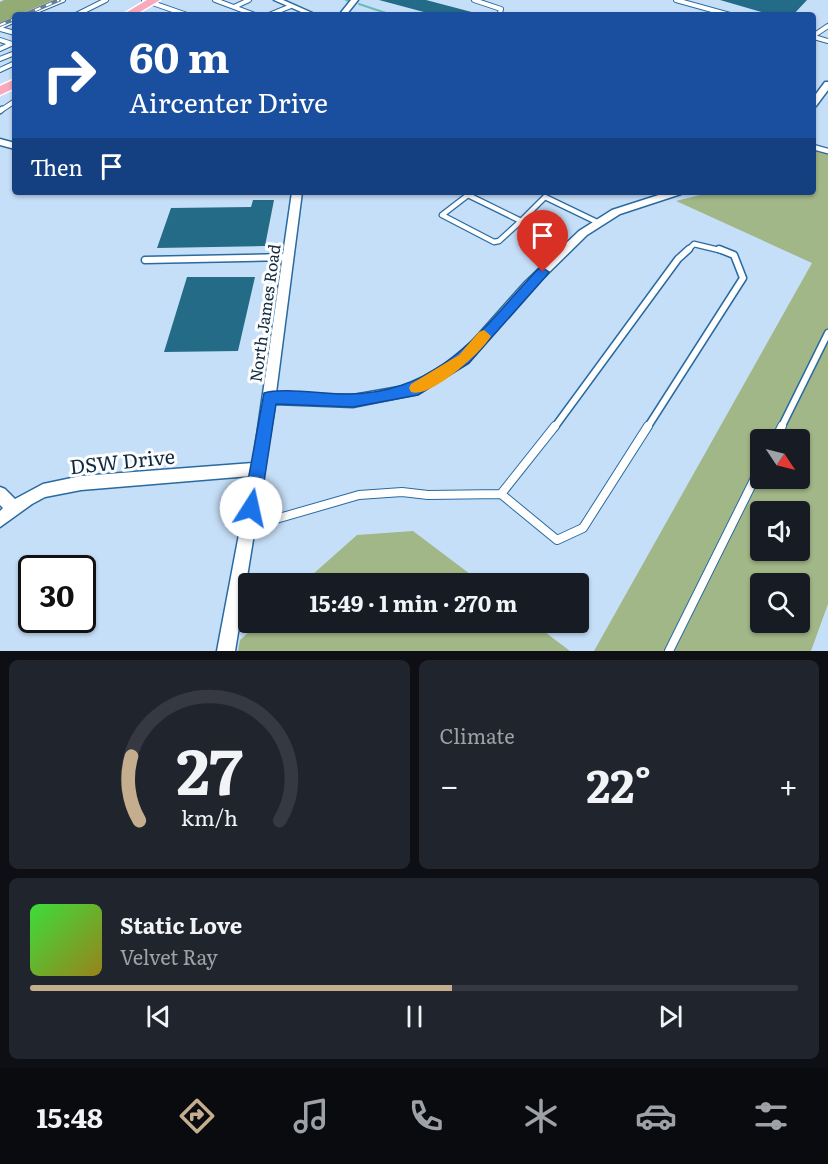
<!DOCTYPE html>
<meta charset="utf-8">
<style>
:root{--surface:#171b24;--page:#20242c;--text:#f1f3f6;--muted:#9ea1a6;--line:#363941;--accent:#c5ae8d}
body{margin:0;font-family:Literata,serif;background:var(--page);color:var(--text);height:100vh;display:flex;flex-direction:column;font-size:22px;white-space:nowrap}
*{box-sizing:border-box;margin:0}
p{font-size:20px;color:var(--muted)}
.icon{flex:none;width:33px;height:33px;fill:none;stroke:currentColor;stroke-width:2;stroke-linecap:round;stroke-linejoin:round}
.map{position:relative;height:651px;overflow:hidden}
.side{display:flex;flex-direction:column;gap:9px;padding:9px;background:#0d0f14;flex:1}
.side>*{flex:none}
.top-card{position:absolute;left:12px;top:12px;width:804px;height:183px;border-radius:6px;box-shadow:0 2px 4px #0004;background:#1a4fa0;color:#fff;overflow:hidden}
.needle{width:39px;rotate:125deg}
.buttons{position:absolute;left:750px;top:429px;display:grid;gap:12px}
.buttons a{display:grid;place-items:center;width:60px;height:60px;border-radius:6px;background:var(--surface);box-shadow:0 2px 4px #0004;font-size:30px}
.speed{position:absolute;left:18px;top:555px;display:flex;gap:12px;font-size:30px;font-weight:700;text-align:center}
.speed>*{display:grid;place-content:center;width:78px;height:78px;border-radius:50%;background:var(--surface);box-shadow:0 2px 4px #0004;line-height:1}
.speed .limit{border:3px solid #111;border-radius:9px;background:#fff;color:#111}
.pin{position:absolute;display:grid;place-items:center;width:51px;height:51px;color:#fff;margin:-62px -26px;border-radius:50% 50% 50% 0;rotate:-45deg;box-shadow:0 0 6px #0007}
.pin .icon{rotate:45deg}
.me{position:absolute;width:66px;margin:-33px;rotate:10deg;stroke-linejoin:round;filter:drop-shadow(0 0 4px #0008)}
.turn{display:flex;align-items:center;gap:21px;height:126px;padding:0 18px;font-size:27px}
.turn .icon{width:78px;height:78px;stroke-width:2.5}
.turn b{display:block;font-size:42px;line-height:51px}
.then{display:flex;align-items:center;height:57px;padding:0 18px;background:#0003;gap:12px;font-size:22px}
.big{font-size:45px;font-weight:700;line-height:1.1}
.side .tile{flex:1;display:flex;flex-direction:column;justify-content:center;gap:9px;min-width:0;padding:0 21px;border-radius:9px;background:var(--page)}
.side .dial{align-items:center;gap:0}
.dial svg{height:156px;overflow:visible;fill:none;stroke:var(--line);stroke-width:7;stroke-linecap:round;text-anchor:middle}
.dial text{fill:var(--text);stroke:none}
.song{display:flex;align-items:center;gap:18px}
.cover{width:72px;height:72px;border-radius:9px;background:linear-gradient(135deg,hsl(120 70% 55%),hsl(50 70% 35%))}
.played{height:6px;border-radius:3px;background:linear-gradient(90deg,var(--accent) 55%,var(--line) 55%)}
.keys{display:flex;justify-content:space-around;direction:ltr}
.heat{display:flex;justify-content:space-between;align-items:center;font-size:33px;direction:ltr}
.side .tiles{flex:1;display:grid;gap:9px;grid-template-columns:1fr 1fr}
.tile:last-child{grid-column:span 2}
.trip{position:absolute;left:238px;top:573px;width:351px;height:60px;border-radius:6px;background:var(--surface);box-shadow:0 2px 4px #0004;font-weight:700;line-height:60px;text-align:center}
.dock{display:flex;height:96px;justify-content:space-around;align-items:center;background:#090b0e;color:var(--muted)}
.dock .icon{width:42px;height:42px}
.dock .current{color:var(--accent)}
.dock b{font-size:27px;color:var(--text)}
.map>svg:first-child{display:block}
.green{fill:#a2b787;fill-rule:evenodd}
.forest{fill:#93ab74}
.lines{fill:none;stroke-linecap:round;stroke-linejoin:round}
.stream{stroke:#6abcb4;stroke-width:2}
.building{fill:#246b87}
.lane-far3-casing{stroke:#296aa1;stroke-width:6}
.lane-far2-casing{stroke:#296aa1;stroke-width:7}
.lane-far1-casing{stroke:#296aa1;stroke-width:9}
.lane-casing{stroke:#296aa1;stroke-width:10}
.street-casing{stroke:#296aa1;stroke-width:3}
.primary-casing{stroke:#fff;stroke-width:3}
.lane-far3{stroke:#fff;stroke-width:4}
.lane-far2{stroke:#fff;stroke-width:4.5}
.lane-far1{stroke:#fff;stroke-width:6}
.lane{stroke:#fff;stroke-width:8}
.street{fill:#fff;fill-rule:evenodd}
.primary{fill:#faa8bb;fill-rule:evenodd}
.rail-casing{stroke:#647e97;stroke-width:4}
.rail{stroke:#fdfdfd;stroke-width:2;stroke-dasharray:6;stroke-linecap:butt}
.route{fill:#1a73e8;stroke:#114b97;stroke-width:1.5}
.slow{fill:#f59e0b}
.labels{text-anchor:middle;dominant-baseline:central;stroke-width:6;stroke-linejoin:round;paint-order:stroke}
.street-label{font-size:16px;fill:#0e2941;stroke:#fdfdfd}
.near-street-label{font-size:20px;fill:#0e2941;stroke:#fdfdfd}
</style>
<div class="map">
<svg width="828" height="651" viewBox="0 0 828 651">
<rect width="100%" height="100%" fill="#c6dff8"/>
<path class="green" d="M813 149 826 153 828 151V604L811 651H594L812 263 676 201 712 192H813ZM760 440H800V478H760ZM760 512H800V550H760ZM760 584H800V622H760Z
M413 531 482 583H303L357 535Z
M260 622 533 623 570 651H238L240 640Z"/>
<path class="forest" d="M4 0H53L0 23V2Z"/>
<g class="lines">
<path class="stream" d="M346 0 349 1
M359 4 392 15"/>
</g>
<path class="building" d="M379 0H426L483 15H435Z
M720 0H807L793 15H772Z
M253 200H274L265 246 157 248 171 208 251 207Z
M187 277H255L238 351 164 352Z"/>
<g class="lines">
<g class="lane-far3-casing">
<path id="lane-far3" d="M144 0 187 15
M215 0 255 15
M474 0 501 9 500 13
M676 0 730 15
M234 7 249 0
M27 15 63 0
M76 15 106 0
M269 15 291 6
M0 27 15 20
M0 29 15 33
M813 36 828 26
M814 37 828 41
M0 40 15 45
M0 49 11 44
M0 59 15 53
M0 70 15 63
M0 111 15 101"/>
</g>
<g class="lane-far2-casing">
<path id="lane-far2" d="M0 111 2 109
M813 147 828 151
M468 195 521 221 499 241 494 242 442 215Z
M521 221 545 197 599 223
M687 251 694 244 723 251"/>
</g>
<g class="lane-far1-casing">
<path id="lane-far1" d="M145 260 288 257
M554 428 678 259 689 249
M647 428 743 278 734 255 719 249
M781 428 828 333"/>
</g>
<g class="lane-casing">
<path id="lane" d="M775 440 782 426
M501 494 557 540 583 528 648 426
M501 494 555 426
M248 527 359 495 402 492 428 495 501 494
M669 651 760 468"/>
</g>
<g class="street-casing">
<path id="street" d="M274 0H283L317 15H308Z
M351 0H358L346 15H339Z
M825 82H828V90L816 106 813 107V98Z
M0 139 15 143V149L0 145Z
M292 192H302L276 393 353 395 410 385 460 355 525 282 579 231 612 210 668 192H683L681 194 620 214 587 235 533 288 468 363 418 394 353 407 275 404 235 651H217L250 476 81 490 45 497 32 504 0 527V511L3 508 0 505V487L5 489 15 499 43 484 81 476 253 463Z"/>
</g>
<g class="primary-casing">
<path id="primary" d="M147 0H160L135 15H122Z
M15 79V88L0 95V86Z"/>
</g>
<use href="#lane-far3" class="lane-far3"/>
<use href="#lane-far2" class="lane-far2"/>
<use href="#lane-far1" class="lane-far1"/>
<use href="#lane" class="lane"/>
<use href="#street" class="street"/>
<use href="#primary" class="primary"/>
<g class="rail-casing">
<path id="rail" d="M24 15 59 0
M0 25 15 19"/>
</g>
<use href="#rail" class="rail"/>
</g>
<path class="route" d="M543 268 549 272 547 275 469 363 418 395 353 407 276 404 260 508 257 513 251 516 245 513 243 508 264 393C283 387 328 395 351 394 441 392 482 329 538 269Z"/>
<path class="slow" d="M484 330 491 336C482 352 430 399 411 392L409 388 411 384 459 355 479 332Z"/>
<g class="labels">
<g class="street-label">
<text transform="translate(264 313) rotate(-82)">North James Road</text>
</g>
<g class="near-street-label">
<text transform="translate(122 460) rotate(-6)">DSW Drive</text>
</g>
</g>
</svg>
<div class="buttons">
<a><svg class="needle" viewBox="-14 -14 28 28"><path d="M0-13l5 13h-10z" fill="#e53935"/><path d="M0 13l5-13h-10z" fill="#9ea1a6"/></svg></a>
<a><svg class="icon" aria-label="sound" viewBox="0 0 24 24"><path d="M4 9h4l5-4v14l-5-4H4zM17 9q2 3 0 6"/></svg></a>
<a><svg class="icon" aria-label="search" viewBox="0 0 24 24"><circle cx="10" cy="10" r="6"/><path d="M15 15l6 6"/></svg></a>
</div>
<div class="speed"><div class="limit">30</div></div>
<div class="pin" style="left:543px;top:272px;background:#d93025"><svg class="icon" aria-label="arrive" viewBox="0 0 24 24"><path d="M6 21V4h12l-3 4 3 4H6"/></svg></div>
<svg class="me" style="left:251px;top:508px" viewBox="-20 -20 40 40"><circle r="19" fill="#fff"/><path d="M0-13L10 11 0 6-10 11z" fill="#1a73e8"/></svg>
<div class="trip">15:49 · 1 min · 270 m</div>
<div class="top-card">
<div class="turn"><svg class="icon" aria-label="right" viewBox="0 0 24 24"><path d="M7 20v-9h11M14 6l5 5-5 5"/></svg><div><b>60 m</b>Aircenter Drive</div></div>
<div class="then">Then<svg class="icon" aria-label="arrive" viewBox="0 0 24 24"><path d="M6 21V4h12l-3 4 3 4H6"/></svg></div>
</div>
</div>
<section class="side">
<div class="tiles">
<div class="tile dial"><svg viewBox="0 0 100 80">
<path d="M14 69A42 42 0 1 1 86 69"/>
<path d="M14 69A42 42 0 0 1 10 36" stroke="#c5ae8d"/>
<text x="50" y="56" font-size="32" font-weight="700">27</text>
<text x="50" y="72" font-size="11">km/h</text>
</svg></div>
<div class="tile"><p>Climate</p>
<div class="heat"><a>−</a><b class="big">22°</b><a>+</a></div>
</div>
<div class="tile">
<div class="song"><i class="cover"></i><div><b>Static Love</b><p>Velvet Ray</p></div></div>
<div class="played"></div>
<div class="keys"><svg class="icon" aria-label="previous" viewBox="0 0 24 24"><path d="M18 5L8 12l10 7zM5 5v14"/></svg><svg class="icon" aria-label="pause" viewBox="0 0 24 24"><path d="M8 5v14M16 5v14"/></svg><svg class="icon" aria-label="next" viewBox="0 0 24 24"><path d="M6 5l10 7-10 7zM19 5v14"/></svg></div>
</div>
</div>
</section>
<nav class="dock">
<b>15:48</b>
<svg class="icon current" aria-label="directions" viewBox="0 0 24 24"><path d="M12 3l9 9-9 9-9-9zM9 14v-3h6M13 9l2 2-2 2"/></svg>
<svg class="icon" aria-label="music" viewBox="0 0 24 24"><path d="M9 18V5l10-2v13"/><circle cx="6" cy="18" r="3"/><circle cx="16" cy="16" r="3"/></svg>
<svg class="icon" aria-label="phone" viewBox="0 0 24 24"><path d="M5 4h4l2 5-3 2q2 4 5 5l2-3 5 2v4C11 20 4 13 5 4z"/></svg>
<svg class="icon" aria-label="climate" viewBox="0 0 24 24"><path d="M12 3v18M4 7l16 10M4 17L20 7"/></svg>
<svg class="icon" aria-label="car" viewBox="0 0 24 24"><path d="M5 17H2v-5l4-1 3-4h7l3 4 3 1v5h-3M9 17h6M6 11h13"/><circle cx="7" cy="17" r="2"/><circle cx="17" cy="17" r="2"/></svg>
<svg class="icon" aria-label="filters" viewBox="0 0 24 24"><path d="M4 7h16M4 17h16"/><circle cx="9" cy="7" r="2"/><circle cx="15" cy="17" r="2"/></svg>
</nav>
